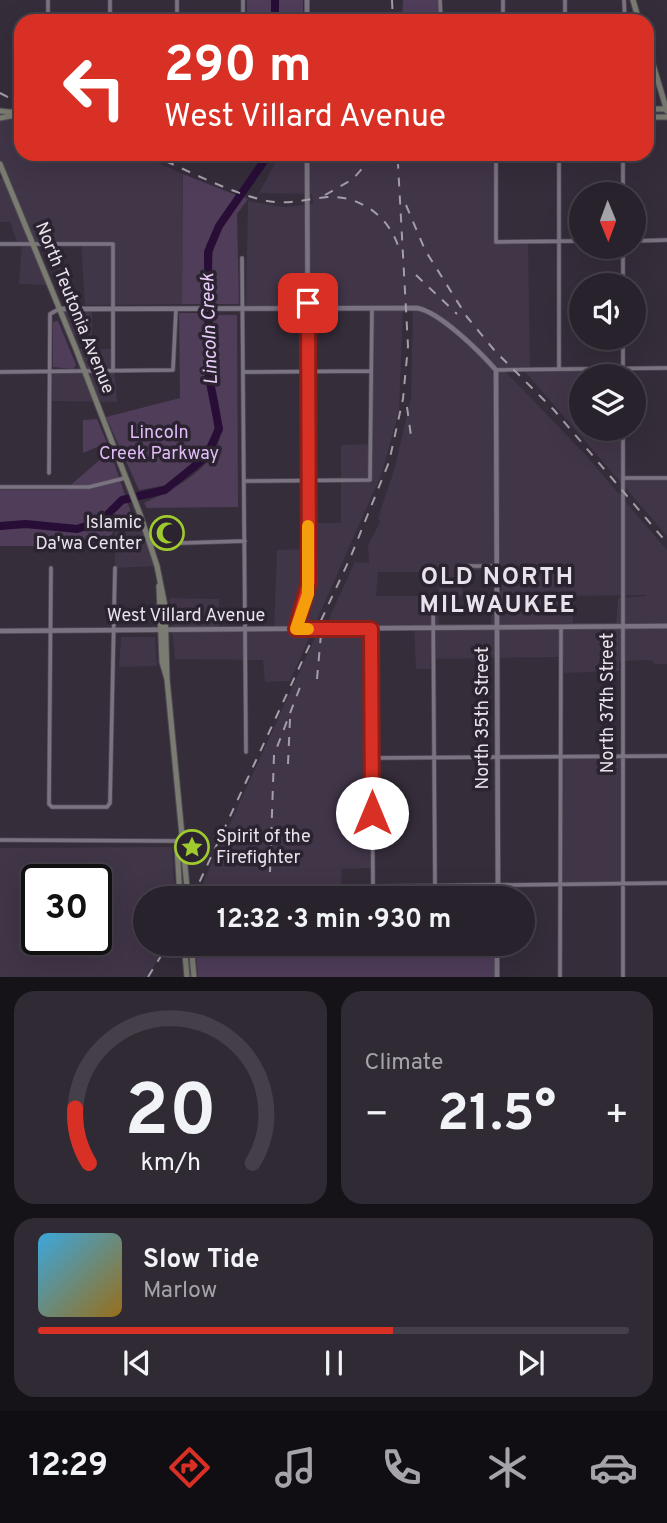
<!DOCTYPE html>
<meta charset="utf-8">
<style>
:root{--surface:#28222c;--page:#302a34;--text:#f1f3f6;--muted:#a5a4a9;--line:#443f48;--accent:#d93025}
body{margin:0;font-family:Overpass,sans-serif;background:var(--page);color:var(--text);height:100vh;display:flex;flex-direction:column;font-size:26px;white-space:nowrap}
*{box-sizing:border-box;margin:0}
p{font-size:23px;color:var(--muted)}
.icon{flex:none;width:38px;height:38px;fill:none;stroke:currentColor;stroke-width:2;stroke-linecap:round;stroke-linejoin:round}
.map{position:relative;height:977px;overflow:hidden}
.drawer{display:flex;flex-direction:column;gap:14px;padding:14px;background:#161318;flex:1}
.drawer>*{flex:none}
.banner{position:absolute;left:14px;top:14px;width:640px;height:147px;border-radius:21px;box-shadow:0 7px 28px #0002,0 0 0 2px var(--line);background:#d93025;color:#fff;overflow:hidden}
.needle{width:46px;rotate:179deg}
.fabs{position:absolute;left:569px;top:182px;display:grid;gap:14px}
.fabs a{display:grid;place-items:center;width:77px;height:77px;border-radius:50%;background:var(--surface);box-shadow:0 7px 28px #0002,0 0 0 2px var(--line);font-size:35px}
.speed{position:absolute;left:21px;top:864px;display:flex;gap:14px;font-size:35px;font-weight:700;text-align:center}
.speed>*{display:grid;place-content:center;width:91px;height:91px;border-radius:50%;background:var(--surface);box-shadow:0 7px 28px #0002,0 0 0 2px var(--line);line-height:1}
.speed .limit{border:4px solid #111;border-radius:10px;background:#fff;color:#111}
.pin{position:absolute;display:grid;place-items:center;width:60px;height:60px;color:#fff;margin:-30px;border-radius:14px;box-shadow:0 4px 10px #0006}
.me{position:absolute;width:77px;margin:-38px;rotate:0deg;stroke-linejoin:round;filter:drop-shadow(0 0 5px #0008)}
.turn{display:flex;align-items:center;gap:24px;height:147px;padding:0 35px;font-size:32px}
.turn .icon{width:91px;height:91px;stroke-width:2.5}
.turn b{display:block;font-size:49px;line-height:60px}
.big{font-size:52px;font-weight:700;line-height:1.1}
.drawer .tile{flex:1;display:flex;flex-direction:column;justify-content:center;gap:10px;min-width:0;padding:0 24px;border-radius:21px;background:var(--page)}
.drawer .dial{align-items:center;gap:0}
.dial svg{height:182px;overflow:visible;fill:none;stroke:var(--line);stroke-width:7;stroke-linecap:round;text-anchor:middle}
.dial text{fill:var(--text);stroke:none}
.song{display:flex;align-items:center;gap:21px}
.cover{width:84px;height:84px;border-radius:10px;background:linear-gradient(135deg,hsl(200 70% 55%),hsl(40 70% 35%))}
.played{height:7px;border-radius:4px;background:linear-gradient(90deg,var(--accent) 60%,var(--line) 60%)}
.keys{display:flex;justify-content:space-around;direction:ltr}
.heat{display:flex;justify-content:space-between;align-items:center;font-size:38px;direction:ltr}
.drawer .tiles{flex:1;display:grid;gap:14px;grid-template-columns:1fr 1fr}
.tile:last-child{grid-column:span 2}
.trip{position:absolute;left:133px;top:886px;width:402px;height:70px;border-radius:35px;background:var(--surface);box-shadow:0 7px 28px #0002,0 0 0 2px var(--line);font-weight:700;line-height:70px;text-align:center}
.tabs{display:flex;height:112px;justify-content:space-around;align-items:center;background:#100e12;color:var(--muted)}
.tabs .icon{width:49px;height:49px}
.tabs .selected{color:var(--accent)}
.tabs b{font-size:32px;color:var(--text)}
.map>svg:first-child{display:block}
.built{fill:#413548;fill-rule:evenodd}
.green{fill:#4f3d5a}
.lines{fill:none;stroke-linecap:round;stroke-linejoin:round}
.river{stroke:#280d37;stroke-width:8}
.minor-casing{stroke:#514b56;stroke-width:5}
.tertiary-casing{stroke:#514b56;stroke-width:6}
.secondary-casing{stroke:#514b56;stroke-width:7}
.minor{stroke:#7c7382;stroke-width:3.5}
.tertiary{stroke:#7c7382;stroke-width:4.5}
.secondary{stroke:#7a7b71;stroke-width:5}
.rail{stroke:#a49ea8;stroke-width:2;stroke-dasharray:9 9;stroke-linecap:butt}
.route-casing{stroke:#8d1f18;stroke-width:18}
.route{stroke:#d93025;stroke-width:12}
.slow{stroke:#f59e0b;stroke-width:12}
.labels{text-anchor:middle;dominant-baseline:central;stroke-width:7;stroke-linejoin:round;paint-order:stroke}
.street-label{font-size:18px;fill:#e8e3eb;stroke:#2b2330}
.park-label{font-size:18px;fill:#e1bdf8;stroke:#2b2330}
.poi-label{font-size:18px;fill:#e8e3eb;stroke:#2b2330;text-anchor:end}
.water-label{font-size:19px;font-style:italic;fill:#e9cdfa;stroke:#2b2330}
.district-label{font-size:24px;font-weight:bold;letter-spacing:2px;fill:#e8e3eb;stroke:#2b2330}
</style>
<div class="map">
<svg width="667" height="977" viewBox="0 0 667 977">
<rect width="100%" height="100%" fill="#352d3a"/>
<path class="built" d="M21 114V154H137L183 174 182 304 85 305 81 242 34 244 50 285 19 284 22 244H18L10 222H0V179L6 176 0 164V118Z
M280 154H496V242H528L530 369H623V376H581V429H623L624 478H667V536L521 367 499 368 429 308 403 305 399 411 382 473 290 681 265 682 263 660 175 659 169 598 219 599V629L274 630 277 550 308 549V523H341V445L371 444V308L246 305 248 201 284 207 313 204 312 194 259 193Z
M413 308 443 323 496 370H504L584 453 667 550V664H655L651 660 619 661V671L564 673 563 657 431 659V669H416L414 625H326L355 562 369 563 368 545 380 522 378 518 395 467 411 398ZM462 570H502V590H493L491 624H439L437 596H376L378 572H439V596H463ZM573 596 646 595 647 596 618 598 616 623H573Z
M59 309H92V335H70Z
M76 349H113L117 402 49 401V372L84 371Z
M115 530H145L157 566 115 568Z
M319 629H371L373 868 342 869 341 887 246 888 245 898H196Z
M121 637H155L157 666 119 667Z
M560 757H622V885L560 886Z
M172 847 175 898H145V943H165L149 977H0V848ZM37 880H96V940H37Z"/>
<path class="green" d="M247 0H303V21H247Z
M403 0H438V21H398L402 18Z
M183 174 236 195 206 245 208 304H182Z
M244 197 248 199 237 214 239 304H213C211 250 208 240 244 197Z
M179 313H206L207 380 215 426 209 448 167 485 139 490 106 417 180 398Z
M213 315H237L238 507 147 508 144 503C174 489 221 466 221 428 222 410 215 392 213 374 211 355 214 335 213 315Z
M58 321 76 365 73 369 53 367V322Z
M97 419 107 443 83 453V420Z
M110 451 137 530H115L102 546H0V490H65Z
M493 889V898H249L252 890Z
M249 943H494V977H198L196 954 248 953Z"/>
<g class="lines">
<path class="river" d="M275 21V0
M0 526 26 524 77 529 101 521 122 500 165 490 206 457 219 429 209 377 208 252 219 226 269 154"/>
<g class="minor-casing">
<path id="minor" d="M48 0V21
M110 0V21
M177 0V21
M243 0V21
M440 0 441 21
M624 0 625 21
M503 21V0
M565 21V0
M496 154V242L581 241
M623 194V154
M634 241 667 240
M0 244H113V371
M623 247V285
M242 258 246 752
M623 338V376
M559 369V154
M496 370 667 368
M0 372 173 370 176 309
M245 372 371 371
M49 473 50 314 59 309
M623 478H667
M245 481 370 480 372 308
M0 487H89L125 478
M151 544 245 541
M461 566H497
M51 568 49 804 52 807H107L110 803 115 568
M433 596 435 885
M371 629 373 886
M372 758 667 756
M0 840 180 841
M245 898 246 888 667 883
M185 951 241 950 245 949V943
M560 977 561 628
M623 977V429"/>
</g>
<g class="tertiary-casing">
<path id="tertiary" d="M307 21V0
M59 309 417 308C440 312 480 352 496 370L498 898
M296 630 309 582 307 154
M0 631 667 626
M497 977V943"/>
</g>
<g class="secondary-casing">
<path id="secondary" d="M633 0 639 21
M630 21 637 14
M648 48 667 111
M648 109H667
M0 111 18 113
M648 117H667
M0 118 21 114
M0 164 76 349 141 517 157 566 165 606 167 679 188 898
M159 586 162 662 167 679
M180 898 177 846 181 841
M184 943 187 977
M191 943 194 977"/>
</g>
<use href="#minor" class="minor"/>
<use href="#tertiary" class="tertiary"/>
<use href="#secondary" class="secondary"/>
<path class="rail" d="M392 0 393 21
M0 93 21 104
M149 154C186 169 225 191 263 200 286 206 305 199 327 197 360 195 390 217 399 249
M325 195 353 179 375 154
M406 205 425 250 467 317 495 351 554 410 667 543
M416 275 457 314
M407 407 411 436
M317 679 321 634
M288 764 290 719
M270 872 274 755 302 682
M192 898 351 556 389 462 403 399 408 346 398 164
M148 977 169 943"/>
</g>
<g class="lines">
<g class="route-casing">
<path id="route" d="M308 303 309 582 296 629H371L372 813"/>
</g>
<use href="#route" class="route"/>
<path class="slow" d="M308 629H296L308 594V526"/>
</g>
<defs>
<g id="mosque-ring" transform="scale(1.75)"><circle r="9.5" fill="#2b2330" stroke="#9fca2d" stroke-width="1.5"/><path d="M3.5-4.9A6 6 0 1 0 3.5 4.9A5 5 0 1 1 3.5-4.9Z" fill="#9fca2d"/></g>
<g id="sight-ring" transform="scale(1.75)"><circle r="9.5" fill="#2b2330" stroke="#9fca2d" stroke-width="1.5"/><path d="M0-6L1.8-2.2L6-1.7L2.9 1.2L3.7 5.4L0 3.3L-3.7 5.4L-2.9 1.2L-6-1.7L-1.8-2.2Z" fill="#9fca2d"/></g>
</defs>
<g fill-rule="evenodd">
<use href="#mosque-ring" x="167" y="533"/>
<use href="#sight-ring" x="192" y="847"/>
</g>
<g class="labels">
<g class="street-label">
<text transform="translate(74 308) rotate(68)">North Teutonia Avenue</text>
<text x="186" y="616">West Villard Avenue</text>
<text transform="translate(608 703) rotate(-90)">North 37th Street</text>
<text transform="translate(483 718) rotate(-90)">North 35th Street</text>
</g>
<g class="park-label">
<text x="159" y="433">Lincoln<tspan x="159" dy="21">Creek Parkway</tspan></text>
</g>
<g class="poi-label">
<text x="142" y="523">Islamic<tspan x="142" dy="21">Da'wa Center</tspan></text>
<text x="216" y="837" text-anchor="start">Spirit of the<tspan x="216" dy="21">Firefighter</tspan></text>
</g>
<g class="water-label">
<text transform="translate(210 329) rotate(-92)">Lincoln Creek</text>
</g>
<g class="district-label">
<text x="498" y="578">OLD NORTH<tspan x="498" dy="28">MILWAUKEE</tspan></text>
</g>
</g>
</svg>
<div class="fabs">
<a><svg class="needle" viewBox="-14 -14 28 28"><path d="M0-13l5 13h-10z" fill="#e53935"/><path d="M0 13l5-13h-10z" fill="#a5a4a9"/></svg></a>
<a><svg class="icon" aria-label="sound" viewBox="0 0 24 24"><path d="M4 9h4l5-4v14l-5-4H4zM17 9q2 3 0 6"/></svg></a>
<a><svg class="icon" aria-label="layers" viewBox="0 0 24 24"><path d="M12 4l9 5-9 5-9-5zM3 14l9 5 9-5"/></svg></a>
</div>
<div class="speed"><div class="limit">30</div></div>
<div class="pin" style="left:308px;top:303px;background:#d93025"><svg class="icon" aria-label="arrive" viewBox="0 0 24 24"><path d="M6 21V4h12l-3 4 3 4H6"/></svg></div>
<svg class="me" style="left:372px;top:813px" viewBox="-20 -20 40 40"><circle r="19" fill="#fff"/><path d="M0-13L10 11 0 6-10 11z" fill="#d93025"/></svg>
<div class="trip">12:32 · 3 min · 930 m</div>
<div class="banner">
<div class="turn"><svg class="icon" aria-label="left" viewBox="0 0 24 24"><path d="M17 20v-9H6M10 6l-5 5 5 5"/></svg><div><b>290 m</b>West Villard Avenue</div></div>
</div>
</div>
<section class="drawer">
<div class="tiles">
<div class="tile dial"><svg viewBox="0 0 100 80">
<path d="M14 69A42 42 0 1 1 86 69"/>
<path d="M14 69A42 42 0 0 1 8 45" stroke="#d93025"/>
<text x="50" y="56" font-size="32" font-weight="700">20</text>
<text x="50" y="72" font-size="11">km/h</text>
</svg></div>
<div class="tile"><p>Climate</p>
<div class="heat"><a>−</a><b class="big">21.5°</b><a>+</a></div>
</div>
<div class="tile">
<div class="song"><i class="cover"></i><div><b>Slow Tide</b><p>Marlow</p></div></div>
<div class="played"></div>
<div class="keys"><svg class="icon" aria-label="previous" viewBox="0 0 24 24"><path d="M18 5L8 12l10 7zM5 5v14"/></svg><svg class="icon" aria-label="pause" viewBox="0 0 24 24"><path d="M8 5v14M16 5v14"/></svg><svg class="icon" aria-label="next" viewBox="0 0 24 24"><path d="M6 5l10 7-10 7zM19 5v14"/></svg></div>
</div>
</div>
</section>
<nav class="tabs">
<b>12:29</b>
<svg class="icon selected" aria-label="directions" viewBox="0 0 24 24"><path d="M12 3l9 9-9 9-9-9zM9 14v-3h6M13 9l2 2-2 2"/></svg>
<svg class="icon" aria-label="music" viewBox="0 0 24 24"><path d="M9 18V5l10-2v13"/><circle cx="6" cy="18" r="3"/><circle cx="16" cy="16" r="3"/></svg>
<svg class="icon" aria-label="phone" viewBox="0 0 24 24"><path d="M5 4h4l2 5-3 2q2 4 5 5l2-3 5 2v4C11 20 4 13 5 4z"/></svg>
<svg class="icon" aria-label="climate" viewBox="0 0 24 24"><path d="M12 3v18M4 7l16 10M4 17L20 7"/></svg>
<svg class="icon" aria-label="car" viewBox="0 0 24 24"><path d="M5 17H2v-5l4-1 3-4h7l3 4 3 1v5h-3M9 17h6M6 11h13"/><circle cx="7" cy="17" r="2"/><circle cx="17" cy="17" r="2"/></svg>
</nav>
